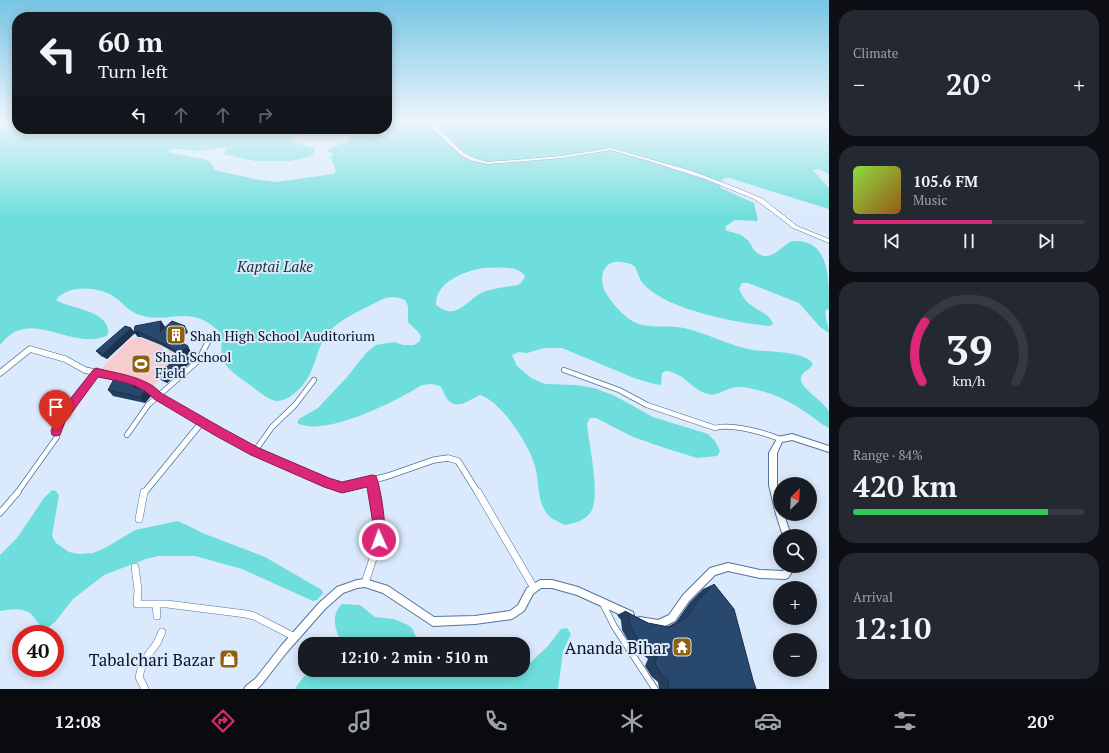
<!DOCTYPE html>
<meta charset="utf-8">
<style>
:root{--surface:#171b24;--page:#242831;--text:#f1f3f6;--muted:#9ea1a6;--line:#363941;--accent:#db2777}
body{margin:0;font-family:"PT Serif",serif;background:var(--page);color:var(--text);height:100vh;display:flex;flex-direction:column;font-size:15px;white-space:nowrap}
*{box-sizing:border-box;margin:0}
p{font-size:13px;color:var(--muted)}
.icon{flex:none;width:22px;height:22px;fill:none;stroke:currentColor;stroke-width:2;stroke-linecap:round;stroke-linejoin:round}
.map{position:relative;flex:1;overflow:hidden}
.side{display:flex;flex-direction:column;gap:10px;padding:10px;background:#0d0f14;width:280px}
.side>*{flex:none}
.top-card{position:absolute;left:12px;top:12px;width:380px;height:122px;border-radius:16px;box-shadow:0 2px 10px #0003;background:#171b24;color:var(--text);overflow:hidden}
.needle{width:26px;rotate:24deg}
.fabs{position:absolute;left:773px;top:477px;display:grid;gap:8px}
.fabs a{display:grid;place-items:center;width:44px;height:44px;border-radius:50%;background:var(--surface);box-shadow:0 2px 10px #0003;font-size:20px}
.speed{position:absolute;left:12px;top:625px;display:flex;gap:8px;font-size:20px;font-weight:700;text-align:center}
.speed>*{display:grid;place-content:center;width:52px;height:52px;border-radius:50%;background:var(--surface);box-shadow:0 2px 10px #0003;line-height:1}
.speed .limit{border:6px solid #d22;background:#fff;color:#111}
.pin{position:absolute;display:grid;place-items:center;width:34px;height:34px;color:#fff;margin:-41px -17px;border-radius:50% 50% 50% 0;rotate:-45deg;box-shadow:0 0 4px #0007}
.pin .icon{rotate:45deg}
.me{position:absolute;width:44px;margin:-22px;rotate:358deg;stroke-linejoin:round;filter:drop-shadow(0 0 3px #0008)}
.turn{display:flex;align-items:center;gap:14px;height:84px;padding:0 20px;font-size:18px}
.turn .icon{width:52px;height:52px;stroke-width:2.5}
.turn b{display:block;font-size:28px;line-height:34px}
.lanes{display:flex;align-items:center;height:38px;padding:0 20px;background:#0003;justify-content:center;gap:20px;direction:ltr}
.lanes .off{opacity:.35}
.big{font-size:30px;font-weight:700;line-height:1.1}
.side .tile{flex:1;display:flex;flex-direction:column;justify-content:center;gap:6px;min-width:0;padding:0 14px;border-radius:16px;background:var(--page)}
.side .dial{align-items:center;gap:0}
.dial svg{height:104px;overflow:visible;fill:none;stroke:var(--line);stroke-width:7;stroke-linecap:round;text-anchor:middle}
.dial text{fill:var(--text);stroke:none}
.song{display:flex;align-items:center;gap:12px}
.cover{width:48px;height:48px;border-radius:6px;background:linear-gradient(135deg,hsl(90 70% 55%),hsl(30 70% 35%))}
.played{height:4px;border-radius:2px;background:linear-gradient(90deg,var(--accent) 60%,var(--line) 60%)}
.keys{display:flex;justify-content:space-around;direction:ltr}
.heat{display:flex;justify-content:space-between;align-items:center;font-size:22px;direction:ltr}
.charge{height:6px;border-radius:3px;background:linear-gradient(90deg,#34c759 84%,var(--line) 0)}
.trip{position:absolute;left:298px;top:637px;width:232px;height:40px;border-radius:16px;background:var(--surface);box-shadow:0 2px 10px #0003;font-weight:700;line-height:40px;text-align:center}
.dock{display:flex;height:64px;justify-content:space-around;align-items:center;background:#090b0e;color:var(--muted)}
.dock .icon{width:28px;height:28px}
.dock .on{color:var(--accent)}
.dock b{font-size:18px;color:var(--text)}
main{display:flex;flex:1;min-height:0}
.map>svg:first-child{display:block}
.green{fill:#f7cccf}
.water{fill:#6ddedb;fill-rule:evenodd}
.lines{fill:none;stroke-linecap:round;stroke-linejoin:round}
.minor-far2-casing{stroke:#53749b;stroke-width:5}
.minor-far1-casing{stroke:#53749b;stroke-width:6}
.minor-casing{stroke:#53749b;stroke-width:7}
.tertiary-far1-casing{stroke:#53749b;stroke-width:7}
.tertiary-casing{stroke:#53749b;stroke-width:8}
.primary-casing{stroke:#53749b;stroke-width:2}
.trunk-casing{stroke:#53749b;stroke-width:1}
.minor-far2{stroke:#fff;stroke-width:3.5}
.minor-far1{stroke:#fff;stroke-width:4.5}
.minor{stroke:#fff;stroke-width:5.5}
.tertiary-far1{stroke:#fff;stroke-width:5.5}
.tertiary{stroke:#fff;stroke-width:7}
.primary{fill:#fff;fill-rule:evenodd}
.trunk{fill:#fff;fill-rule:evenodd}
.wall{fill:#233e5e}
.shaded-wall{fill:#1d324c}
.building{fill:#29486d;stroke:#1d324c}
.route{fill:#db2777;stroke:#8e194d}
.labels{text-anchor:middle;dominant-baseline:central;stroke-width:4;stroke-linejoin:round;paint-order:stroke}
.poi-label{font-size:14px;fill:#071424;stroke:#dae9fb;text-anchor:start}
.water-label{font-size:15px;font-style:italic;fill:#1c3131;stroke:#dae9fb}
.near-poi-label{font-size:17px;fill:#071424;stroke:#dae9fb;text-anchor:end}
</style>
<main>
<div class="map">
<svg width="829" height="689" viewBox="0 0 829 689">
<rect width="100%" height="100%" fill="#dae9fb"/>
<path class="green" d="M140 338 164 347 162 349 167 351 169 349 183 359 153 386 100 370 130 339Z"/>
<path class="water" d="M0 122H17V129H297L299 133 289 141 315 148 314 153 309 157 290 161H255L223 154 228 148C222 146 206 151 197 151 189 151 174 146 168 152L207 160 211 163 214 169 218 171 260 180 277 182 333 174 336 172 334 164 331 161 333 160 329 156 333 155 331 152 325 153 330 148 348 142 353 129H387V124L422 122H829V174L819 169 813 170 829 188V209L729 178H725L719 182 721 188 754 203 758 221 735 220 726 226 725 230C732 233 740 233 745 238 750 241 751 246 754 250 769 266 781 246 792 241 829 239 829 275 829 309L826 310C824 318 829 325 829 333L820 327 799 303 748 283H742L739 289C742 295 745 301 751 305 758 311 770 314 773 324L770 326C736 323 661 309 641 281 638 276 638 271 635 267 632 263 626 263 621 262 602 259 598 280 606 293 614 306 627 321 642 325 655 328 670 325 684 328 707 333 729 346 753 350 768 352 805 351 813 364 810 370 803 371 801 377 798 388 825 401 829 412 829 416 829 423 829 428 823 425 819 422 814 418 796 405 775 393 753 389 747 387 738 386 732 388 724 390 717 396 708 394 690 389 685 373 666 371L662 373 661 385 654 384 634 378 562 348H544L527 353 519 352 512 355 517 366 531 378 545 384 576 385 594 388 615 396 653 417 708 434 715 441 720 451 717 456 697 458 668 449 633 437 596 418H590L587 423C588 442 602 498 590 513 584 521 575 523 565 525 560 522 553 520 549 516 536 502 540 483 535 466 529 445 502 402 480 395 470 399 458 411 448 400 445 397 444 391 440 386L432 384 422 385C398 400 325 438 297 423L299 419 318 408 347 377 367 352 376 345 394 342 403 345H414L419 342 421 338 420 334 408 322V306L405 300C391 293 382 299 369 306 355 313 336 322 326 335 319 346 317 357 312 369 308 381 293 400 278 401 270 401 261 393 254 388 244 380 226 371 222 357 220 349 223 341 221 333 189 302 172 325 140 315 128 312 123 302 113 296 98 287 68 284 56 300 69 309 111 310 108 334L106 336C70 351 30 305 0 345ZM483 268C494 268 520 264 525 277L521 283 518 285C506 287 494 288 483 292 466 300 457 322 436 305 435 282 465 271 483 268Z
M52 490 56 491 59 495 52 536 56 543 69 552 79 554 93 553 105 548 135 530 178 521 205 534 265 557 322 590 323 593 317 600 313 601 242 569 195 556H158L146 559 104 575 73 599 55 622 46 629 42 628C38 624 36 619 32 615 24 607 10 609 0 611V555L17 538 44 498Z
M342 604 360 605 375 617 394 619 408 625 412 628 416 637 428 644H343C335 631 330 616 342 604Z
M567 628 571 634 563 651 558 689H295C299 683 305 672 313 671 320 669 324 674 331 670H523V662H531L548 646 561 629Z"/>
<g class="lines">
<g class="minor-far2-casing">
<path id="minor-far2" d="M209 339 211 335"/>
</g>
<g class="minor-far1-casing">
<path id="minor-far1" d="M564 370 619 390 647 405 715 428C731 423 765 433 780 439
M127 435 148 405 198 361 210 338
M255 451 272 427 295 405 314 380
M17 493 57 437C58 411 81 391 96 372"/>
</g>
<g class="minor-casing">
<path id="minor" d="M0 513 18 492
M603 604 614 626 655 689"/>
</g>
<g class="tertiary-far1-casing">
<path id="tertiary-far1" d="M0 373 30 349 65 359 85 370 135 382 150 388 158 396 220 433 255 451 342 488 388 476 434 460 448 458 458 461 478 493
M372 480 374 493
M144 493 202 422"/>
</g>
<g class="tertiary-casing">
<path id="tertiary" d="M478 492 534 588
M139 519 144 492
M135 567 138 590 137 604H167L246 614 254 616 295 637
M365 583 379 540V524L374 492
M156 604 157 616
M145 689 139 677 143 662 157 643 162 632"/>
</g>
<g class="primary-casing">
<path id="primary" d="M792 434 829 446V452L792 440 782 442 777 453V485L780 498V514H784L791 536H783L776 514 769 485V453L778 437Z
M728 563 760 570 783 571 787 566H796L788 578 785 579 760 578 728 571 715 575 689 601 675 621 659 629 637 624 636 621 637 618 640 617 658 620 669 615 683 595 710 568Z
M365 579 388 586 434 617 475 616 510 611 518 605 527 588 540 580H552L578 587 633 612 634 615 633 618 630 619 577 595 552 588H541L533 594 524 611 512 619 475 624 433 626 383 593 365 587 357 588 343 593 325 609 287 652 262 684 257 689H244L246 686 256 678 281 646 319 603 337 587 357 580Z"/>
</g>
<g class="trunk-casing">
<path id="trunk" d="M425 122C438 122 455 148 467 155 473 158 481 160 488 162L562 156 611 148 692 171 742 190 763 199 797 226 829 239V243L793 228 763 205 754 199 705 179 655 163 611 150 562 158 488 164 473 161 462 156Z"/>
</g>
<use href="#minor-far2" class="minor-far2"/>
<use href="#minor-far1" class="minor-far1"/>
<use href="#minor" class="minor"/>
<use href="#tertiary-far1" class="tertiary-far1"/>
<use href="#tertiary" class="tertiary"/>
<use href="#primary" class="primary"/>
<use href="#trunk" class="trunk"/>
</g>
<path class="wall" d="M161 321 165 327V328L188 332 178 341 191 352 186 356 188 357 191 362 167 383 161 380 158 375 179 355 161 345 141 337H138L134 332Z
M131 328 135 333 107 359 101 356 96 351Z
M136 384 139 388 151 396 145 403 113 396 108 390Z
M714 584 756 689H659L658 682 652 677 645 666 648 659 630 644 622 630 621 620 617 615 625 611 648 623 667 627 676 622 690 602 703 589Z"/>
<path class="shaded-wall" d="M161 321 165 327 164 338 160 332Z
M185 326 188 332 176 343 173 338Z
M131 328 135 333 107 359 103 354Z
M137 331 141 337H138L134 332Z
M188 346 191 352 184 358 180 353Z
M188 357 191 362 167 383 164 379Z
M136 384 141 390 133 387Z
M146 390 151 396 145 403 140 397Z"/>
<path class="building" d="M161 321 160 332 172 321 185 326 173 338 188 346 180 353 157 340 137 331 134 332 135 326Z
M125 326 131 328 103 354 96 351Z
M181 354 188 357 164 379 158 375Z
M114 379 136 384 133 387 146 390 140 397 108 390Z
M714 584 734 609 753 680 756 689H669L668 680 662 675 655 664 657 657 639 641 630 626 629 616 625 611 648 623 669 627 686 618 700 598Z"/>
<linearGradient id="sky" x2="0" y2="1"><stop stop-color="#77c5e3"/><stop offset="0.56" stop-color="#eef5fd"/><stop offset="1" stop-color="#eef5fd" stop-opacity="0"/></linearGradient>
<rect width="829" height="218" fill="url(#sky)"/>
<path class="route" d="M96 368C118 374 145 376 161 393L224 429 259 448 329 478 342 482 372 475 376 476C381 488 388 533 383 545L379 546 374 545 372 540 373 524 367 487 342 493 324 487 251 455 216 436 154 399C140 383 118 381 98 377L65 422 60 435 56 436 52 435 51 431 57 416 93 370Z"/>
<defs>
<g id="building-square" transform="scale(1)"><rect x="-9" y="-9" width="18" height="18" rx="4" fill="#91600d" stroke="#dae9fb"/><path d="M-4-6H4V6H1V3H-1V6H-4ZM-2.5-4.3h1.7v1.8h-1.7ZM.8-4.3h1.7v1.8H.8ZM-2.5-1h1.7V.8h-1.7ZM.8-1h1.7V.8H.8Z" fill="#fff"/></g>
<g id="stadium-square" transform="scale(1)"><rect x="-9" y="-9" width="18" height="18" rx="4" fill="#91600d" stroke="#dae9fb"/><path d="M0-5a6.5 5 0 1 0 0 10a6.5 5 0 1 0 0-10ZM-3.5-1.8h7v3.6h-7Z" fill="#fff"/></g>
<g id="temple-square" transform="scale(1)"><rect x="-9" y="-9" width="18" height="18" rx="4" fill="#91600d" stroke="#dae9fb"/><path d="M0-6L5-2H3V0L6.5 2.5H4V6H1.5V3h-3V6H-4V2.5H-6.5L-3 0V-2H-5Z" fill="#fff"/></g>
<g id="shop-square" transform="scale(1)"><rect x="-9" y="-9" width="18" height="18" rx="4" fill="#91600d" stroke="#dae9fb"/><path d="M-5-2.5h2.3a2.7 3.5 0 0 1 5.4 0H5L5.5 6h-11ZM-1.5-2.5h3a1.5 2.3 0 0 0-3 0Z" fill="#fff"/></g>
</defs>
<g fill-rule="evenodd">
<use href="#building-square" x="176" y="335"/>
<use href="#stadium-square" x="141" y="364"/>
<use href="#temple-square" x="682" y="647"/>
<use href="#shop-square" x="229" y="659"/>
</g>
<g class="labels">
<g class="poi-label">
<text x="190" y="335">Shah High School Auditorium</text>
<text x="155" y="356">Shah School<tspan x="155" dy="16">Field</tspan></text>
</g>
<g class="water-label">
<text x="275" y="266">Kaptai Lake</text>
</g>
<g class="near-poi-label">
<text x="668" y="647">Ananda Bihar</text>
<text x="215" y="659">Tabalchari Bazar</text>
</g>
</g>
</svg>
<div class="fabs">
<a><svg class="needle" viewBox="-14 -14 28 28"><path d="M0-13l5 13h-10z" fill="#e53935"/><path d="M0 13l5-13h-10z" fill="#9ea1a6"/></svg></a>
<a><svg class="icon" aria-label="search" viewBox="0 0 24 24"><circle cx="10" cy="10" r="6"/><path d="M15 15l6 6"/></svg></a>
<a>+</a>
<a>−</a>
</div>
<div class="speed"><div class="limit">40</div></div>
<div class="pin" style="left:56px;top:431px;background:#d93025"><svg class="icon" aria-label="arrive" viewBox="0 0 24 24"><path d="M6 21V4h12l-3 4 3 4H6"/></svg></div>
<svg class="me" style="left:379px;top:540px" viewBox="-20 -20 40 40"><circle r="17" fill="#db2777" stroke="#fff" stroke-width="3"/><path d="M0-11L8 9 0 5-8 9z" fill="#fff"/></svg>
<div class="trip">12:10 · 2 min · 510 m</div>
<div class="top-card">
<div class="turn"><svg class="icon" aria-label="left" viewBox="0 0 24 24"><path d="M17 20v-9H6M10 6l-5 5 5 5"/></svg><div><b>60 m</b>Turn left</div></div>
<div class="lanes"><svg class="icon" aria-label="left" viewBox="0 0 24 24"><path d="M17 20v-9H6M10 6l-5 5 5 5"/></svg><svg class="icon off" aria-label="ahead" viewBox="0 0 24 24"><path d="M12 20V5M6 11l6-6 6 6"/></svg><svg class="icon off" aria-label="ahead" viewBox="0 0 24 24"><path d="M12 20V5M6 11l6-6 6 6"/></svg><svg class="icon off" aria-label="right" viewBox="0 0 24 24"><path d="M7 20v-9h11M14 6l5 5-5 5"/></svg></div>
</div>
</div>
<section class="side">
<div class="tile"><p>Climate</p>
<div class="heat"><a>−</a><b class="big">20°</b><a>+</a></div>
</div>
<div class="tile">
<div class="song"><i class="cover"></i><div><b>105.6 FM</b><p>Music</p></div></div>
<div class="played"></div>
<div class="keys"><svg class="icon" aria-label="previous" viewBox="0 0 24 24"><path d="M18 5L8 12l10 7zM5 5v14"/></svg><svg class="icon" aria-label="pause" viewBox="0 0 24 24"><path d="M8 5v14M16 5v14"/></svg><svg class="icon" aria-label="next" viewBox="0 0 24 24"><path d="M6 5l10 7-10 7zM19 5v14"/></svg></div>
</div>
<div class="tile dial"><svg viewBox="0 0 100 80">
<path d="M14 69A42 42 0 1 1 86 69"/>
<path d="M14 69A42 42 0 0 1 16 23" stroke="#db2777"/>
<text x="50" y="56" font-size="32" font-weight="700">39</text>
<text x="50" y="72" font-size="11">km/h</text>
</svg></div>
<div class="tile"><p>Range · 84%</p><b class="big">420 km</b><div class="charge"></div></div>
<div class="tile"><p>Arrival</p><b class="big">12:10</b></div>
</section>
</main>
<nav class="dock">
<b>12:08</b>
<svg class="icon on" aria-label="directions" viewBox="0 0 24 24"><path d="M12 3l9 9-9 9-9-9zM9 14v-3h6M13 9l2 2-2 2"/></svg>
<svg class="icon" aria-label="music" viewBox="0 0 24 24"><path d="M9 18V5l10-2v13"/><circle cx="6" cy="18" r="3"/><circle cx="16" cy="16" r="3"/></svg>
<svg class="icon" aria-label="phone" viewBox="0 0 24 24"><path d="M5 4h4l2 5-3 2q2 4 5 5l2-3 5 2v4C11 20 4 13 5 4z"/></svg>
<svg class="icon" aria-label="climate" viewBox="0 0 24 24"><path d="M12 3v18M4 7l16 10M4 17L20 7"/></svg>
<svg class="icon" aria-label="car" viewBox="0 0 24 24"><path d="M5 17H2v-5l4-1 3-4h7l3 4 3 1v5h-3M9 17h6M6 11h13"/><circle cx="7" cy="17" r="2"/><circle cx="17" cy="17" r="2"/></svg>
<svg class="icon" aria-label="filters" viewBox="0 0 24 24"><path d="M4 7h16M4 17h16"/><circle cx="9" cy="7" r="2"/><circle cx="15" cy="17" r="2"/></svg>
<b>20°</b>
</nav>
